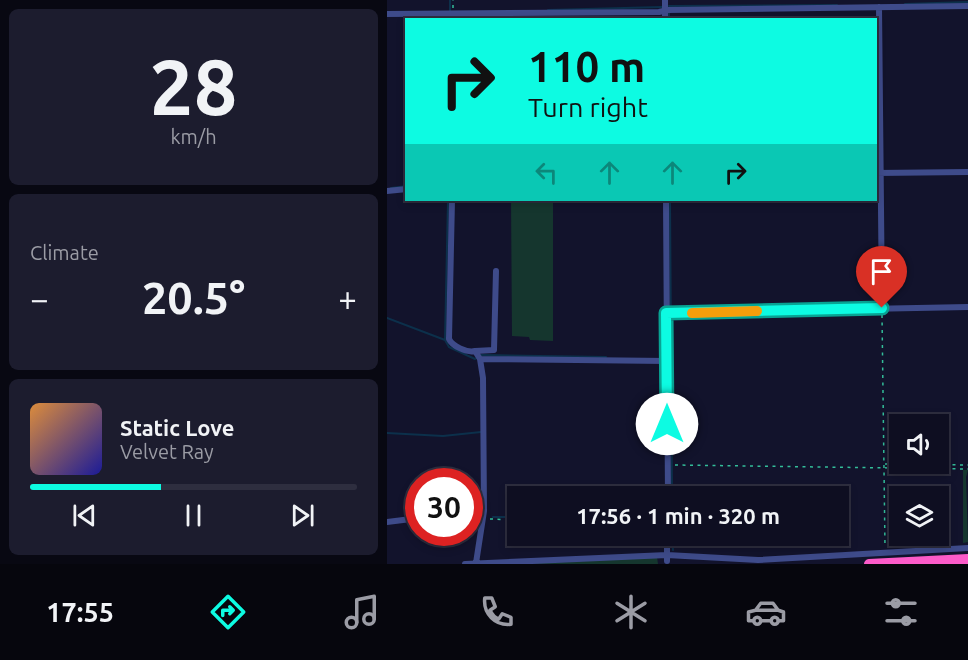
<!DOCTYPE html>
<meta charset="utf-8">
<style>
:root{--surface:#0e0e21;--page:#1c1c2e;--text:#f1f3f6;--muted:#9b9ca5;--line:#2e2e3f;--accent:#0dfbe2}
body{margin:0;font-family:Ubuntu,sans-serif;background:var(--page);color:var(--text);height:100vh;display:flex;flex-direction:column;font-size:22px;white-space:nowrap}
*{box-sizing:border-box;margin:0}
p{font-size:20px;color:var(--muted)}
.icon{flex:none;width:33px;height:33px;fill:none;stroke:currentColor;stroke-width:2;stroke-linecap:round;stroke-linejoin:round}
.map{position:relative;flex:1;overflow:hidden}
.drawer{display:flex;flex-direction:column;gap:9px;padding:9px;background:#080812;width:387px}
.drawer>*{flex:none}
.top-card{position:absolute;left:18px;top:18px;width:472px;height:183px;border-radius:0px;box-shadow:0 3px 9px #0003,0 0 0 2px var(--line);background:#0dfbe2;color:#111;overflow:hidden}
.fabs{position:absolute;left:502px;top:414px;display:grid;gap:12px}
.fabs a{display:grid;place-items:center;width:60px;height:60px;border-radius:0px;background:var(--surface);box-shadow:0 3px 9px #0003,0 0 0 2px var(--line);font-size:30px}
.speed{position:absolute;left:18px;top:468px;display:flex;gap:12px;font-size:30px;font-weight:700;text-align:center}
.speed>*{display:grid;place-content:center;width:78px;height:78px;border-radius:50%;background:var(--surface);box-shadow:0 3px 9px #0003,0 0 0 2px var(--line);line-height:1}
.speed .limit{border:9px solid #d22;background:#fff;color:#111}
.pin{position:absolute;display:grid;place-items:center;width:51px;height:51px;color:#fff;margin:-62px -26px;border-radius:50% 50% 50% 0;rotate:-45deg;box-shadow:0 0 6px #0007}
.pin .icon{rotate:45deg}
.me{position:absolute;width:66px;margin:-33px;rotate:0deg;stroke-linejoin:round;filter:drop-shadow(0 0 4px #0008)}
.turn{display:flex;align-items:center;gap:21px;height:126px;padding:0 24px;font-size:27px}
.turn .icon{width:78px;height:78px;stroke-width:2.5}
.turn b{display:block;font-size:42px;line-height:51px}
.lanes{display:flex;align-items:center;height:57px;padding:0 24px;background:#0003;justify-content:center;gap:30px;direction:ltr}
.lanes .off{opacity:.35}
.big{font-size:45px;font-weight:600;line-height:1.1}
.drawer .tile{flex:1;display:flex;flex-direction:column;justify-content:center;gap:9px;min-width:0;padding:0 21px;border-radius:9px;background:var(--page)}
.drawer .dial{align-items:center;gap:0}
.dial b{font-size:78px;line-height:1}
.song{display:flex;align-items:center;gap:18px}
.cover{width:72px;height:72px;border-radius:9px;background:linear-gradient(135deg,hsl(30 70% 55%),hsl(240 70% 35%))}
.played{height:6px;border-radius:3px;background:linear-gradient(90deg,var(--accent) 40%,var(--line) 40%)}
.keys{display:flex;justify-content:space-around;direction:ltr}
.heat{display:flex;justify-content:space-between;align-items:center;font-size:33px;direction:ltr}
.trip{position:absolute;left:120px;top:486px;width:342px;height:60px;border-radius:0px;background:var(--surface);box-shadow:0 3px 9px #0003,0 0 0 2px var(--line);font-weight:600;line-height:60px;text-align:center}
.tabs{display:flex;height:96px;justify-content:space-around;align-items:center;background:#06060d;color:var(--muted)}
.tabs .icon{width:42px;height:42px}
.tabs .selected{color:var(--accent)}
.tabs b{font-size:27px;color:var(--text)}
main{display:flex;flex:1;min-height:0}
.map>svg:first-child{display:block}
.green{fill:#15362e}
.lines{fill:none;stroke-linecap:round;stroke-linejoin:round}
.stream{stroke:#0c304b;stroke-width:2}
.path{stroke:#33bd99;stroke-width:1.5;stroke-dasharray:3 4.5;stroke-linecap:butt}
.street{stroke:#3e4b8a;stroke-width:6}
.highway{stroke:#fc5bc9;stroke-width:10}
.route-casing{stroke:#08a393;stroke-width:15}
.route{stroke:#0dfbe2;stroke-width:10}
.slow{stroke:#f59e0b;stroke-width:10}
</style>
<main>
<section class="drawer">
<div class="tile dial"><b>28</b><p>km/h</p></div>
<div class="tile"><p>Climate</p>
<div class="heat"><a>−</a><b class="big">20.5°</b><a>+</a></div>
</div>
<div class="tile">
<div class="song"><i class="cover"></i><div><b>Static Love</b><p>Velvet Ray</p></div></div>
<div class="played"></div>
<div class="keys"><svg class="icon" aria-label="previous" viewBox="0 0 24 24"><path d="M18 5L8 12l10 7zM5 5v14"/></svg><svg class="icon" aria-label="pause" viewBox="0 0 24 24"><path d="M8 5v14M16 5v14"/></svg><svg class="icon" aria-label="next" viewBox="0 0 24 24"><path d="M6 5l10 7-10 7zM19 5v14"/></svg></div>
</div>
</section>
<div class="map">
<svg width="581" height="564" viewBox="0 0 581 564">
<rect width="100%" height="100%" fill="#12132c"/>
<path class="green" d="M124 200H166V341L143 340 142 337 125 336Z
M576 470H581L579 477 581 542 576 543Z
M270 557 271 564H133Z"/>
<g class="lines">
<path class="stream" d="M518 4 581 2
M282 6 450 5
M161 10 275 7
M63 12V0
M282 12V20
M63 20V17
M4 188 20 186
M61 200 58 340 62 347 88 359 94 355 219 357
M283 200 285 496
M0 318 58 340
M0 433 56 436 94 432
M106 517H130
M285 536 286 550"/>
<path class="path" d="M66 8V0
M495 315 498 547
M498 464 581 465
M288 465 581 469
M103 519 130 520"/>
<path class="street" d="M278 0V20
M492 7 495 308
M0 14 272 12 281 10 581 6
M489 173 581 172
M0 191 20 189
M65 200 62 339C65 346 80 353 88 351L93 359 96 378 97 511 89 563
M279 200 281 496
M279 313 581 307
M88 351 107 350 109 271
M93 359 280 361
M82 510 97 511
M0 522 32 518
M280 561V536
M78 564 280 555 371 560 581 548"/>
<path class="highway" d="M482 564 581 559"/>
</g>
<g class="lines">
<g class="route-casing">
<path id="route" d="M280 424 279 313 495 308"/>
</g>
<use href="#route" class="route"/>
<path class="slow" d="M305 313 370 311"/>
</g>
</svg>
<div class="fabs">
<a><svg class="icon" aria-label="sound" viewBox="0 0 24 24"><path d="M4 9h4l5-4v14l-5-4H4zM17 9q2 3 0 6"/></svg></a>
<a><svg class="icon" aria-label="layers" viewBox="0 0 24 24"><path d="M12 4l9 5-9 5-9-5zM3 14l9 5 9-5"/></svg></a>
</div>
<div class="speed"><div class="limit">30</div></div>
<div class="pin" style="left:495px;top:308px;background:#d93025"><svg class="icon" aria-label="arrive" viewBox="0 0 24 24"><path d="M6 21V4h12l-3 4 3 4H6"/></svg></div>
<svg class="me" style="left:280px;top:424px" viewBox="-20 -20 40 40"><circle r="19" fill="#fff"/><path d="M0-13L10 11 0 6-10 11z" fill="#0dfbe2"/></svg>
<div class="trip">17:56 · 1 min · 320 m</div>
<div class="top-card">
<div class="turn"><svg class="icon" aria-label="right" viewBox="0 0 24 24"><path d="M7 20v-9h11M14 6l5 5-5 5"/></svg><div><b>110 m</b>Turn right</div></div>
<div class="lanes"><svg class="icon off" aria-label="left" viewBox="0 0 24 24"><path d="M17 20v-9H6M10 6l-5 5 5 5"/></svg><svg class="icon off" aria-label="ahead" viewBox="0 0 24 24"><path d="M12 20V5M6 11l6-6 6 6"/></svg><svg class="icon off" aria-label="ahead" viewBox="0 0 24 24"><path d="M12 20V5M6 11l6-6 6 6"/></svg><svg class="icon" aria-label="right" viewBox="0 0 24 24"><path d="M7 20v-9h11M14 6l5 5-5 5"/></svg></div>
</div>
</div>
</main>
<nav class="tabs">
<b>17:55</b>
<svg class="icon selected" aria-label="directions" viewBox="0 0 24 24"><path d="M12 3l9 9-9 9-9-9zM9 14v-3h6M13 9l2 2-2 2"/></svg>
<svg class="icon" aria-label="music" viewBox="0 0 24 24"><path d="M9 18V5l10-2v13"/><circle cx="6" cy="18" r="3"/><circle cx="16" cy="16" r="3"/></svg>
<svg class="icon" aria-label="phone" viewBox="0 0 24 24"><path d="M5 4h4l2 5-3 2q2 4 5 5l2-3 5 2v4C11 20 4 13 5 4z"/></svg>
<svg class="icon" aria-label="climate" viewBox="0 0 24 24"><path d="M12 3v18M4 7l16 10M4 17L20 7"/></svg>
<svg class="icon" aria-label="car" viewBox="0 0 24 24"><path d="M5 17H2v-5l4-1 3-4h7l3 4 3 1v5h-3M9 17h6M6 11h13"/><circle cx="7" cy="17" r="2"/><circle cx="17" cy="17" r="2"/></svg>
<svg class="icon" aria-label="filters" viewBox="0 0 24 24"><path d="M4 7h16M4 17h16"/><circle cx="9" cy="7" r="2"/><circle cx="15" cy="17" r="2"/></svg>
</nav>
